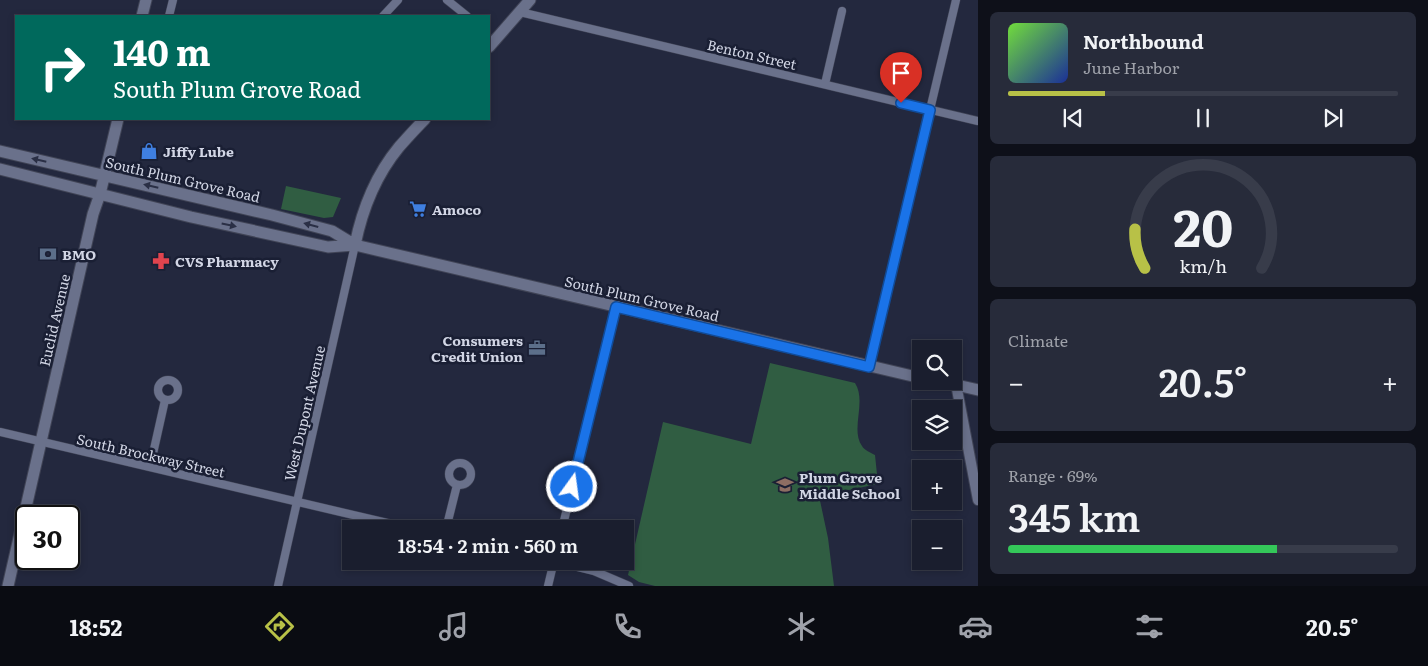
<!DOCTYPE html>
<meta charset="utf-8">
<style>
:root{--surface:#1a1e2e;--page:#272b3a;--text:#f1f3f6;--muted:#9fa2aa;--line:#383c4a;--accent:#b8c147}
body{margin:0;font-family:Literata,serif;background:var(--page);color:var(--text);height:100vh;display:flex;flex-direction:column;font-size:19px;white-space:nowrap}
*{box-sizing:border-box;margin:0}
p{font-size:16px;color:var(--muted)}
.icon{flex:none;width:28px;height:28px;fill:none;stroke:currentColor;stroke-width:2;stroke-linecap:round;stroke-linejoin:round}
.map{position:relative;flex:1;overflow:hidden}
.side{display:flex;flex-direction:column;gap:12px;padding:12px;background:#0e1019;width:450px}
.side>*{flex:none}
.top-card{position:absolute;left:15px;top:15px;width:475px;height:105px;border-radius:0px;box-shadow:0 2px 8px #0003,0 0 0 1px var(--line);background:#00695c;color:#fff;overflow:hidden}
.buttons{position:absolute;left:912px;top:340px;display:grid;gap:10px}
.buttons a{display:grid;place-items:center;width:50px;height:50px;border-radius:0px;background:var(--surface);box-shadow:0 2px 8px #0003,0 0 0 1px var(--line);font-size:25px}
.speed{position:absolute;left:15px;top:505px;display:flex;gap:10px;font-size:25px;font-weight:700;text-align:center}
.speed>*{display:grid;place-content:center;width:65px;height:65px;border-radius:50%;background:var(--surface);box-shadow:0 2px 8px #0003,0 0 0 1px var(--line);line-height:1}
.speed .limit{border:2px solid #111;border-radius:8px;background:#fff;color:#111}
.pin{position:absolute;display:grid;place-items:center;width:42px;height:42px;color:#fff;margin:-51px -21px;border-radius:50% 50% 50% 0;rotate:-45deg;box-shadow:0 0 5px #0007}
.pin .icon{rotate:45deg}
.me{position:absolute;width:55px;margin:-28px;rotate:14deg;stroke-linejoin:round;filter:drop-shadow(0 0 4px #0008)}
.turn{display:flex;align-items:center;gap:18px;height:105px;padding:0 15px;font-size:22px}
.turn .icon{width:65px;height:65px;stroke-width:2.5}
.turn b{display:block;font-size:35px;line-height:42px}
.big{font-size:38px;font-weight:600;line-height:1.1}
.side .tile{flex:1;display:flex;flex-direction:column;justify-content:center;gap:8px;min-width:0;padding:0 18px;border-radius:8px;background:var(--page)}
.side .dial{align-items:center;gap:0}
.dial svg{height:130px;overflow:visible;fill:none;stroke:var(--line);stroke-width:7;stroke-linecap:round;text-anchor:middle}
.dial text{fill:var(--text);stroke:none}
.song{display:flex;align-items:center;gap:15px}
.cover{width:60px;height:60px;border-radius:8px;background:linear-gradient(135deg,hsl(100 70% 55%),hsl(230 70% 35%))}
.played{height:5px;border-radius:2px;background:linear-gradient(90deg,var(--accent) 25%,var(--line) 25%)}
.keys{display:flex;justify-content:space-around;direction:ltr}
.heat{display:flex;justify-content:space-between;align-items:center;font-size:28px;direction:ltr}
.charge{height:8px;border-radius:4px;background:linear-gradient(90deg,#34c759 69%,var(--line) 0)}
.trip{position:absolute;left:342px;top:520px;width:292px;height:50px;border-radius:0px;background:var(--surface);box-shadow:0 2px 8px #0003,0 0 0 1px var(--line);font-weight:600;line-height:50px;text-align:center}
.tab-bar{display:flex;height:80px;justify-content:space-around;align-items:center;background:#0a0c12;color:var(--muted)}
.tab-bar .icon{width:35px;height:35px}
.tab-bar .current{color:var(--accent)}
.tab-bar b{font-size:22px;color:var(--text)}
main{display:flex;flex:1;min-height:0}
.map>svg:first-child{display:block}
.green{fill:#305d42}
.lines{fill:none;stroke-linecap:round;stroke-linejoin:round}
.minor-casing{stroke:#404456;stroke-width:9}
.tertiary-casing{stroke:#404456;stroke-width:12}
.secondary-casing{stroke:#404456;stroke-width:13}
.minor{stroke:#6a718b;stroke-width:8}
.tertiary{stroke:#6a718b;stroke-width:10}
.secondary{stroke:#6a718b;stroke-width:11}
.oneway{fill:#2a2f45}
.route-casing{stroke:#114b97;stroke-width:12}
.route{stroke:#1a73e8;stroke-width:9}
.labels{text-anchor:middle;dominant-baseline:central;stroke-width:5;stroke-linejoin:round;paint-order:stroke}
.street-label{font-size:14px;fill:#d2d6e5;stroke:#1a1f34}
.poi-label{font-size:14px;font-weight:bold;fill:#d2d6e5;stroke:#1a1f34;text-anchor:start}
</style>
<main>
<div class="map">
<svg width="978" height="586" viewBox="0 0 978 586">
<rect width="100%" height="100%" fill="#23283e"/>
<path class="green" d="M286 186 341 198 333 217 324 218 281 209Z
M770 363 855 383C867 402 850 429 862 446 864 450 871 453 875 455L878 484 819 496 828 538 834 586H655L639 582 628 575 663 422 751 444Z"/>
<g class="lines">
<g class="minor-casing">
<path id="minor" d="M447 0 467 16
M520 12 978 121
M169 16 173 0
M383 16 398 0
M825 84 842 11
M869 367 956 0
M158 390a10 10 0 1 1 20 0a10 10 0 1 1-20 0Z
M0 432 413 529
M449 474a11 11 0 1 1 22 0a11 11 0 1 1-22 0Z
M150 467 165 400
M446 529 457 485
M562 529 616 307
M553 561 594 571 629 586
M278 586 355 245
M548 586 554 561"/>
</g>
<g class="tertiary-casing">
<path id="tertiary" d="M956 384 978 500"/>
</g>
<g class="secondary-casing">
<path id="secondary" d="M142 16 146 0
M489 47 530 0
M0 151 272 215 332 231 355 245
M0 169 191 217 328 247 355 245 921 378
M355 245C362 210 376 175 399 147 407 138 416 128 425 119
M939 381 978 390
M8 586 93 214 100 194 118 119"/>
</g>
<use href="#minor" class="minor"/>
<use href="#tertiary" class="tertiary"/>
<use href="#secondary" class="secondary"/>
</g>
<defs><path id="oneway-solid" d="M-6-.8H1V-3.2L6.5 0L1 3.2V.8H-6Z" transform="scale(1.25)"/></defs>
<g class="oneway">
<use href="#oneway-solid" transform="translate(39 160) rotate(-167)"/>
<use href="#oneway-solid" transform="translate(151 186) rotate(-167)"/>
<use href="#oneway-solid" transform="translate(229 225) rotate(12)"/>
<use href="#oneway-solid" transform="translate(311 225) rotate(-165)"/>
</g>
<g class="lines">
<g class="route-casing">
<path id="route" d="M572 487 616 307 869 367 930 110 901 103"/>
</g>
<use href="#route" class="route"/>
</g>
<defs>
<g id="shop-bare" transform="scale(1.35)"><path d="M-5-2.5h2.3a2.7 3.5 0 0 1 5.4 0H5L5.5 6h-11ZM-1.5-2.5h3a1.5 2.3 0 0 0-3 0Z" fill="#3f7fe0" stroke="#1a1f34" stroke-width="2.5" paint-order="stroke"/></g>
<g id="supermarket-bare" transform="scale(1.35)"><path d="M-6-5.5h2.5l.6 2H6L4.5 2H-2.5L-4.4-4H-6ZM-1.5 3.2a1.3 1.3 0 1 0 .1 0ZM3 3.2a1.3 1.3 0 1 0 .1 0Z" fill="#3f7fe0" stroke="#1a1f34" stroke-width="2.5" paint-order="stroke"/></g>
<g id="bank-bare" transform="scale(1.35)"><path d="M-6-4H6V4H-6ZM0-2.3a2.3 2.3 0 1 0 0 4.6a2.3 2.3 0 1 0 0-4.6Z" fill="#5c6f8a" stroke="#1a1f34" stroke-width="2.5" paint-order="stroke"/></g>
<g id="pharmacy-bare" transform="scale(1.35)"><path d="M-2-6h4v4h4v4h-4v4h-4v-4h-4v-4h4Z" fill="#e0444e" stroke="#1a1f34" stroke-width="2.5" paint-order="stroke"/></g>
<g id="office-bare" transform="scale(1.35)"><path d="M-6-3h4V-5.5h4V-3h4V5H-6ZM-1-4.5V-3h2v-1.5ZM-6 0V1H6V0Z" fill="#5c6f8a" stroke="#1a1f34" stroke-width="2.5" paint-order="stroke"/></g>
<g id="school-bare" transform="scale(1.35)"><path d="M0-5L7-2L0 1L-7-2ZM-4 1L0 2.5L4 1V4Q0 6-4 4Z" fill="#8d6e63" stroke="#1a1f34" stroke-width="2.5" paint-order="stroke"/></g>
</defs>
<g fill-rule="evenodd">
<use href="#shop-bare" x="149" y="151"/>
<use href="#supermarket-bare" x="418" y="209"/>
<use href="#bank-bare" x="48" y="254"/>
<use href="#pharmacy-bare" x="161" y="261"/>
<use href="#office-bare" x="537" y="348"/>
<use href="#school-bare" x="785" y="485"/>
</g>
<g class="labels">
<g class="street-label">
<text transform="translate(752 54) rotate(13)">Benton Street</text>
<text transform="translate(183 179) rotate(13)">South Plum Grove Road</text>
<text transform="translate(642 298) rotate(13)">South Plum Grove Road</text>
<text transform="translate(54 320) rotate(-77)">Euclid Avenue</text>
<text transform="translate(304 413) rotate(-77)">West Dupont Avenue</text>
<text transform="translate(151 455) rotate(13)">South Brockway Street</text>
</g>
<g class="poi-label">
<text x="163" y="151">Jiffy Lube</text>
<text x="432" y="209">Amoco</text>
<text x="62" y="254">BMO</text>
<text x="175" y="261">CVS Pharmacy</text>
<text x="523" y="340" text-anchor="end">Consumers<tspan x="523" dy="16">Credit Union</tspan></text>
<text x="799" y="477">Plum Grove<tspan x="799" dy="16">Middle School</tspan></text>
</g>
</g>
</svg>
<div class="buttons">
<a><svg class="icon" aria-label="search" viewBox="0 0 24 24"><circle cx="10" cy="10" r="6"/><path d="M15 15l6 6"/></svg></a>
<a><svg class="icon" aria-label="layers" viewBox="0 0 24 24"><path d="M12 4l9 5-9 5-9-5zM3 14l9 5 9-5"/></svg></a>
<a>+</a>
<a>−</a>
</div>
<div class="speed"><div class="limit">30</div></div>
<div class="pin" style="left:901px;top:103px;background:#d93025"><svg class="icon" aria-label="arrive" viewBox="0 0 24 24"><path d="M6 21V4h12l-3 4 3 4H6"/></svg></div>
<svg class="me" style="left:572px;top:487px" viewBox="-20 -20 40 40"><circle r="17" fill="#1a73e8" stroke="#fff" stroke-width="3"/><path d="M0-11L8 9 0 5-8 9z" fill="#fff"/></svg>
<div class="trip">18:54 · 2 min · 560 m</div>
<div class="top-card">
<div class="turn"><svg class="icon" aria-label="right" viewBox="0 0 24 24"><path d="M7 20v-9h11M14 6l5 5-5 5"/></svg><div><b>140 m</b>South Plum Grove Road</div></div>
</div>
</div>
<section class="side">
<div class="tile">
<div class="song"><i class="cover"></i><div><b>Northbound</b><p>June Harbor</p></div></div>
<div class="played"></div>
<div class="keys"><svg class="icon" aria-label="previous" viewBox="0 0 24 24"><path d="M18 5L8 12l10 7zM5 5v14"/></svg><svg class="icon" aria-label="pause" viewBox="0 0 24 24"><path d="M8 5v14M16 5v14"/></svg><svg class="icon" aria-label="next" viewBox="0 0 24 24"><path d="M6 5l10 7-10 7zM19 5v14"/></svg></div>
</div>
<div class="tile dial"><svg viewBox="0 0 100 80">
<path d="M14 69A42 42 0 1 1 86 69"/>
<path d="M14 69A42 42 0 0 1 8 45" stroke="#b8c147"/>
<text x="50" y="56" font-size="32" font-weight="700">20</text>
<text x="50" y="72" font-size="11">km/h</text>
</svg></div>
<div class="tile"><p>Climate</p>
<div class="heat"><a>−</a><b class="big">20.5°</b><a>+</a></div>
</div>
<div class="tile"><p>Range · 69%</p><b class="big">345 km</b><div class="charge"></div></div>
</section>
</main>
<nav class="tab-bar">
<b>18:52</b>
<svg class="icon current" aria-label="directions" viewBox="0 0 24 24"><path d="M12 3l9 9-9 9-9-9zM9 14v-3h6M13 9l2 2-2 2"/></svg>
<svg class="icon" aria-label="music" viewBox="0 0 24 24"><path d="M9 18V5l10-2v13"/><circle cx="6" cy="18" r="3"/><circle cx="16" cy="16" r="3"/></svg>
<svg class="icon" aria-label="phone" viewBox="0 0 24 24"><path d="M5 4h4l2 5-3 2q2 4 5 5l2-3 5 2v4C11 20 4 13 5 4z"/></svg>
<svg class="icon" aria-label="climate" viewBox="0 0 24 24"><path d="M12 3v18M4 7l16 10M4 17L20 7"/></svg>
<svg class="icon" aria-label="car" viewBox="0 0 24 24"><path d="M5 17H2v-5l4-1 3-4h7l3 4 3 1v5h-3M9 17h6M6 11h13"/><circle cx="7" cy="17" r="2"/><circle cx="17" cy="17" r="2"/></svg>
<svg class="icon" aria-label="filters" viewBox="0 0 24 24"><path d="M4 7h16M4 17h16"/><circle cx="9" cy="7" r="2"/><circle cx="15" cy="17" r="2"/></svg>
<b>20.5°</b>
</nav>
